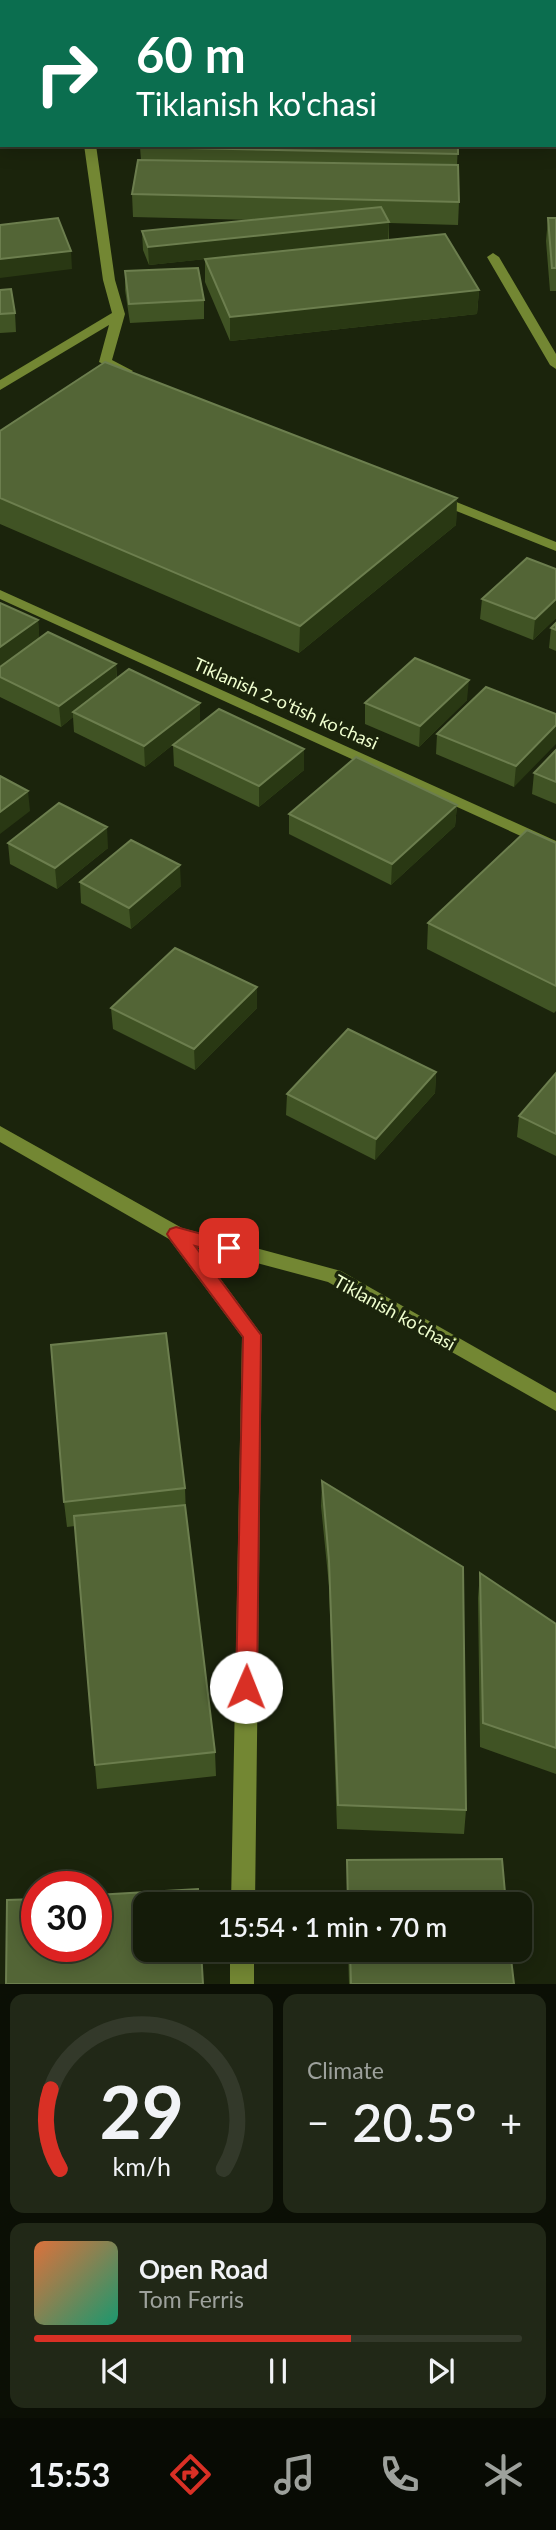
<!DOCTYPE html>
<meta charset="utf-8">
<style>
:root{--surface:#141b09;--page:#212817;--text:#f1f3f6;--muted:#9da19c;--line:#33392a;--accent:#d93025}
body{margin:0;font-family:Lato,sans-serif;background:var(--page);color:var(--text);height:100vh;display:flex;flex-direction:column;font-size:26px;white-space:nowrap}
*{box-sizing:border-box;margin:0}
p{font-size:23px;color:var(--muted)}
.icon{flex:none;width:38px;height:38px;fill:none;stroke:currentColor;stroke-width:2;stroke-linecap:round;stroke-linejoin:round}
.map{position:relative;height:1984px;overflow:hidden}
.panel{display:flex;flex-direction:column;gap:10px;padding:10px;background:#0b0f05;flex:1}
.panel>*{flex:none}
.top-card{position:absolute;left:0px;top:0px;width:556px;height:147px;box-shadow:0 4px 18px #0003,0 0 0 2px var(--line);background:#0b6e4f;color:#fff;overflow:hidden}
.speed{position:absolute;left:21px;top:1871px;display:flex;gap:14px;font-size:35px;font-weight:700;text-align:center}
.speed>*{display:grid;place-content:center;width:91px;height:91px;border-radius:50%;background:var(--surface);box-shadow:0 4px 18px #0003,0 0 0 2px var(--line);line-height:1}
.speed .limit{border:10px solid #d22;background:#fff;color:#111}
.pin{position:absolute;display:grid;place-items:center;width:60px;height:60px;color:#fff;margin:-30px;border-radius:14px;box-shadow:0 4px 10px #0006}
.me{position:absolute;width:77px;margin:-38px;rotate:1deg;stroke-linejoin:round;filter:drop-shadow(0 0 5px #0008)}
.turn{display:flex;align-items:center;gap:24px;height:147px;padding:0 21px;font-size:32px}
.turn .icon{width:91px;height:91px;stroke-width:2.5}
.turn b{display:block;font-size:49px;line-height:60px}
.big{font-size:52px;font-weight:600;line-height:1.1}
.panel .tile{flex:1;display:flex;flex-direction:column;justify-content:center;gap:10px;min-width:0;padding:0 24px;border-radius:14px;background:var(--page)}
.panel .dial{align-items:center;gap:0}
.dial svg{height:182px;overflow:visible;fill:none;stroke:var(--line);stroke-width:7;stroke-linecap:round;text-anchor:middle}
.dial text{fill:var(--text);stroke:none}
.song{display:flex;align-items:center;gap:21px}
.cover{width:84px;height:84px;border-radius:10px;background:linear-gradient(135deg,hsl(20 70% 55%),hsl(160 70% 35%))}
.played{height:7px;border-radius:4px;background:linear-gradient(90deg,var(--accent) 65%,var(--line) 65%)}
.keys{display:flex;justify-content:space-around;direction:ltr}
.heat{display:flex;justify-content:space-between;align-items:center;font-size:38px;direction:ltr}
.panel .tiles{flex:1;display:grid;gap:10px;grid-template-columns:1fr 1fr}
.tile:last-child{grid-column:span 2}
.trip{position:absolute;left:133px;top:1892px;width:399px;height:70px;border-radius:14px;background:var(--surface);box-shadow:0 4px 18px #0003,0 0 0 2px var(--line);font-weight:600;line-height:70px;text-align:center}
.menu{display:flex;height:112px;justify-content:space-around;align-items:center;background:#080b04;color:var(--muted)}
.menu .icon{width:49px;height:49px}
.menu .selected{color:var(--accent)}
.menu b{font-size:32px;color:var(--text)}
.map>svg:first-child{display:block}
.lines{fill:none;stroke-linecap:round;stroke-linejoin:round}
.minor{fill:#738733;fill-rule:evenodd}
.wall{fill:#405324}
.shaded-wall{fill:#293813}
.building{fill:#536536;stroke:#6c7e4e;stroke-width:2}
.route{fill:#d93025;stroke:#8d1f18;stroke-width:2}
.labels{text-anchor:middle;dominant-baseline:central;stroke-width:7;stroke-linejoin:round;paint-order:stroke}
.street-label{font-size:18px;fill:#f0ffcf;stroke:#1b240c}
</style>
<div class="map">
<svg width="556" height="1984" viewBox="0 0 556 1984">
<rect width="100%" height="100%" fill="#1b240c"/>
<g class="lines">
<path class="minor" d="M66 0H76V2H66Z
M84 145H96L115 280 125 314 112 360 133 371 127 375 99 362 109 325 0 390V380L112 313 103 280Z
M493 253 499 257 556 354V369L550 365 487 257Z
M434 493 556 542V551L429 500V494Z
M0 590 556 841V852L0 599Z
M0 1126 182 1228 341 1271 556 1393V1411L328 1282 197 1247 262 1335 255 1904H231L242 1337 169 1239 0 1142Z
M230 1950H254V1984H230Z"/>
</g>
<path class="wall" d="M555 56H556V114H555Z
M458 145 457 165 459 202 458 225 389 223V240L479 290 477 314 230 341 205 282V259L149 265 143 250 142 231 253 220 133 217 132 194 141 160 140 147Z
M548 218H556V291H550L546 241Z
M125 271 204 300V319L130 323 125 290Z
M0 290 15 313 16 332 0 333Z
M0 431 457 498 456 525 299 653 0 524Z
M556 569V618L533 640 480 619 482 599Z
M0 603 38 620 39 639 116 664 117 679 200 723 145 767 74 732 73 717 61 727 0 697Z
M556 623V651L549 648 551 628Z
M467 700 419 747 365 724V703Z
M556 714 514 787 436 754 437 734Z
M173 745 304 770 259 807 174 766Z
M556 750V804L532 794 534 773Z
M457 805 455 826 391 885 289 834V814Z
M8 843 108 848 57 889 10 864Z
M556 843V1011L554 1013 427 949 428 923Z
M80 882 181 886 131 929 81 903Z
M257 987V1008L195 1070 113 1029 111 1008Z
M436 1072 435 1093 375 1160 286 1115 287 1094Z
M556 1073V1156L517 1137 519 1116Z
M322 1481 466 1810 464 1834 337 1829 329 1586 321 1506Z
M185 1488 186 1514 215 1752 216 1776 97 1789 75 1526 67 1527 64 1502Z
M480 1573 556 1624V1774L480 1747 478 1598Z
M347 1860 506 1904H347Z
M348 1950H510L514 1984H349Z"/>
<path class="shaded-wall" d="M389 222 388 240 149 265 148 247Z
M71 251 72 269 0 278V259Z
M479 290 477 314 230 341V317Z
M457 498 456 525 299 653 300 626Z
M556 599V618L533 640 535 619Z
M38 620 40 646 0 674V647Z
M116 664 117 685 73 712V717L61 727 59 706Z
M469 680 467 700 419 747 420 726Z
M200 703V723L145 767 144 746Z
M556 725V744L514 787 516 766Z
M304 749V770L259 807V786Z
M28 791 30 811 0 834V812Z
M457 805 455 826 391 885 392 864Z
M107 827 108 848 57 889 55 868Z
M180 865 181 886 131 929 129 908Z
M257 987V1008L195 1070 194 1049Z
M436 1072 435 1093 375 1160 376 1139Z"/>
<path class="building" d="M555 56H556V97H555Z
M141 145H458V154L140 147Z
M138 160 458 165 459 202 132 194Z
M381 207 389 222 148 247 142 231Z
M58 218 71 251 0 259V225Z
M548 218H556V268H552Z
M445 234 479 290 230 317 205 259Z
M198 268 204 300 129 304 125 271Z
M11 289 15 313 0 314V290Z
M105 362 457 498 300 626 0 498V431Z
M527 558 556 569V599L535 619 482 599Z
M0 603 38 620 0 647Z
M556 623V630L551 628Z
M48 632 116 664 59 706 0 677V667Z
M415 658 469 680 420 726 365 703Z
M129 669 200 703 144 746 73 712Z
M486 687 556 714V725L516 766 437 734Z
M219 709 304 749 259 786 173 745Z
M556 750V782L534 773Z
M356 757 457 805 392 864 289 814Z
M0 776 28 791 0 812Z
M59 803 107 827 55 868 8 843Z
M527 830 556 843V986L428 923Z
M131 840 180 865 129 908 80 882Z
M175 948 257 987 194 1049 111 1008Z
M348 1029 436 1072 376 1139 287 1094Z
M556 1073V1134L519 1116Z
M166 1333 185 1488 64 1502 51 1345Z
M322 1481 463 1567 466 1810 338 1805 329 1561Z
M185 1505 215 1752 95 1765 74 1516Z
M480 1573 556 1624V1748L483 1723Z
M502 1859 506 1904H348L347 1860Z
M198 1889 199 1904H145V1950H201L203 1984H6L7 1900 37 1899V1946H96V1895Z
M350 1950H510L514 1984H351Z"/>
<path class="route" d="M176 1227 235 1243 238 1248 235 1253 229 1255 195 1246 261 1335 257 1687 254 1694 246 1697 239 1694 236 1687 243 1337 170 1239 167 1234 170 1229Z"/>
<g class="labels">
<g class="street-label">
<text transform="translate(286 703) rotate(24)">Tiklanish 2-o'tish ko'chasi</text>
<text transform="translate(395 1312) rotate(29)">Tiklanish ko'chasi</text>
</g>
</g>
</svg>
<div class="speed"><div class="limit">30</div></div>
<div class="pin" style="left:229px;top:1248px;background:#d93025"><svg class="icon" aria-label="arrive" viewBox="0 0 24 24"><path d="M6 21V4h12l-3 4 3 4H6"/></svg></div>
<svg class="me" style="left:246px;top:1687px" viewBox="-20 -20 40 40"><circle r="19" fill="#fff"/><path d="M0-13L10 11 0 6-10 11z" fill="#d93025"/></svg>
<div class="trip">15:54 · 1 min · 70 m</div>
<div class="top-card">
<div class="turn"><svg class="icon" aria-label="right" viewBox="0 0 24 24"><path d="M7 20v-9h11M14 6l5 5-5 5"/></svg><div><b>60 m</b>Tiklanish ko'chasi</div></div>
</div>
</div>
<section class="panel">
<div class="tiles">
<div class="tile dial"><svg viewBox="0 0 100 80">
<path d="M14 69A42 42 0 1 1 86 69"/>
<path d="M14 69A42 42 0 0 1 10 34" stroke="#d93025"/>
<text x="50" y="56" font-size="32" font-weight="700">29</text>
<text x="50" y="72" font-size="11">km/h</text>
</svg></div>
<div class="tile"><p>Climate</p>
<div class="heat"><a>−</a><b class="big">20.5°</b><a>+</a></div>
</div>
<div class="tile">
<div class="song"><i class="cover"></i><div><b>Open Road</b><p>Tom Ferris</p></div></div>
<div class="played"></div>
<div class="keys"><svg class="icon" aria-label="previous" viewBox="0 0 24 24"><path d="M18 5L8 12l10 7zM5 5v14"/></svg><svg class="icon" aria-label="pause" viewBox="0 0 24 24"><path d="M8 5v14M16 5v14"/></svg><svg class="icon" aria-label="next" viewBox="0 0 24 24"><path d="M6 5l10 7-10 7zM19 5v14"/></svg></div>
</div>
</div>
</section>
<nav class="menu">
<b>15:53</b>
<svg class="icon selected" aria-label="directions" viewBox="0 0 24 24"><path d="M12 3l9 9-9 9-9-9zM9 14v-3h6M13 9l2 2-2 2"/></svg>
<svg class="icon" aria-label="music" viewBox="0 0 24 24"><path d="M9 18V5l10-2v13"/><circle cx="6" cy="18" r="3"/><circle cx="16" cy="16" r="3"/></svg>
<svg class="icon" aria-label="phone" viewBox="0 0 24 24"><path d="M5 4h4l2 5-3 2q2 4 5 5l2-3 5 2v4C11 20 4 13 5 4z"/></svg>
<svg class="icon" aria-label="climate" viewBox="0 0 24 24"><path d="M12 3v18M4 7l16 10M4 17L20 7"/></svg>
</nav>
